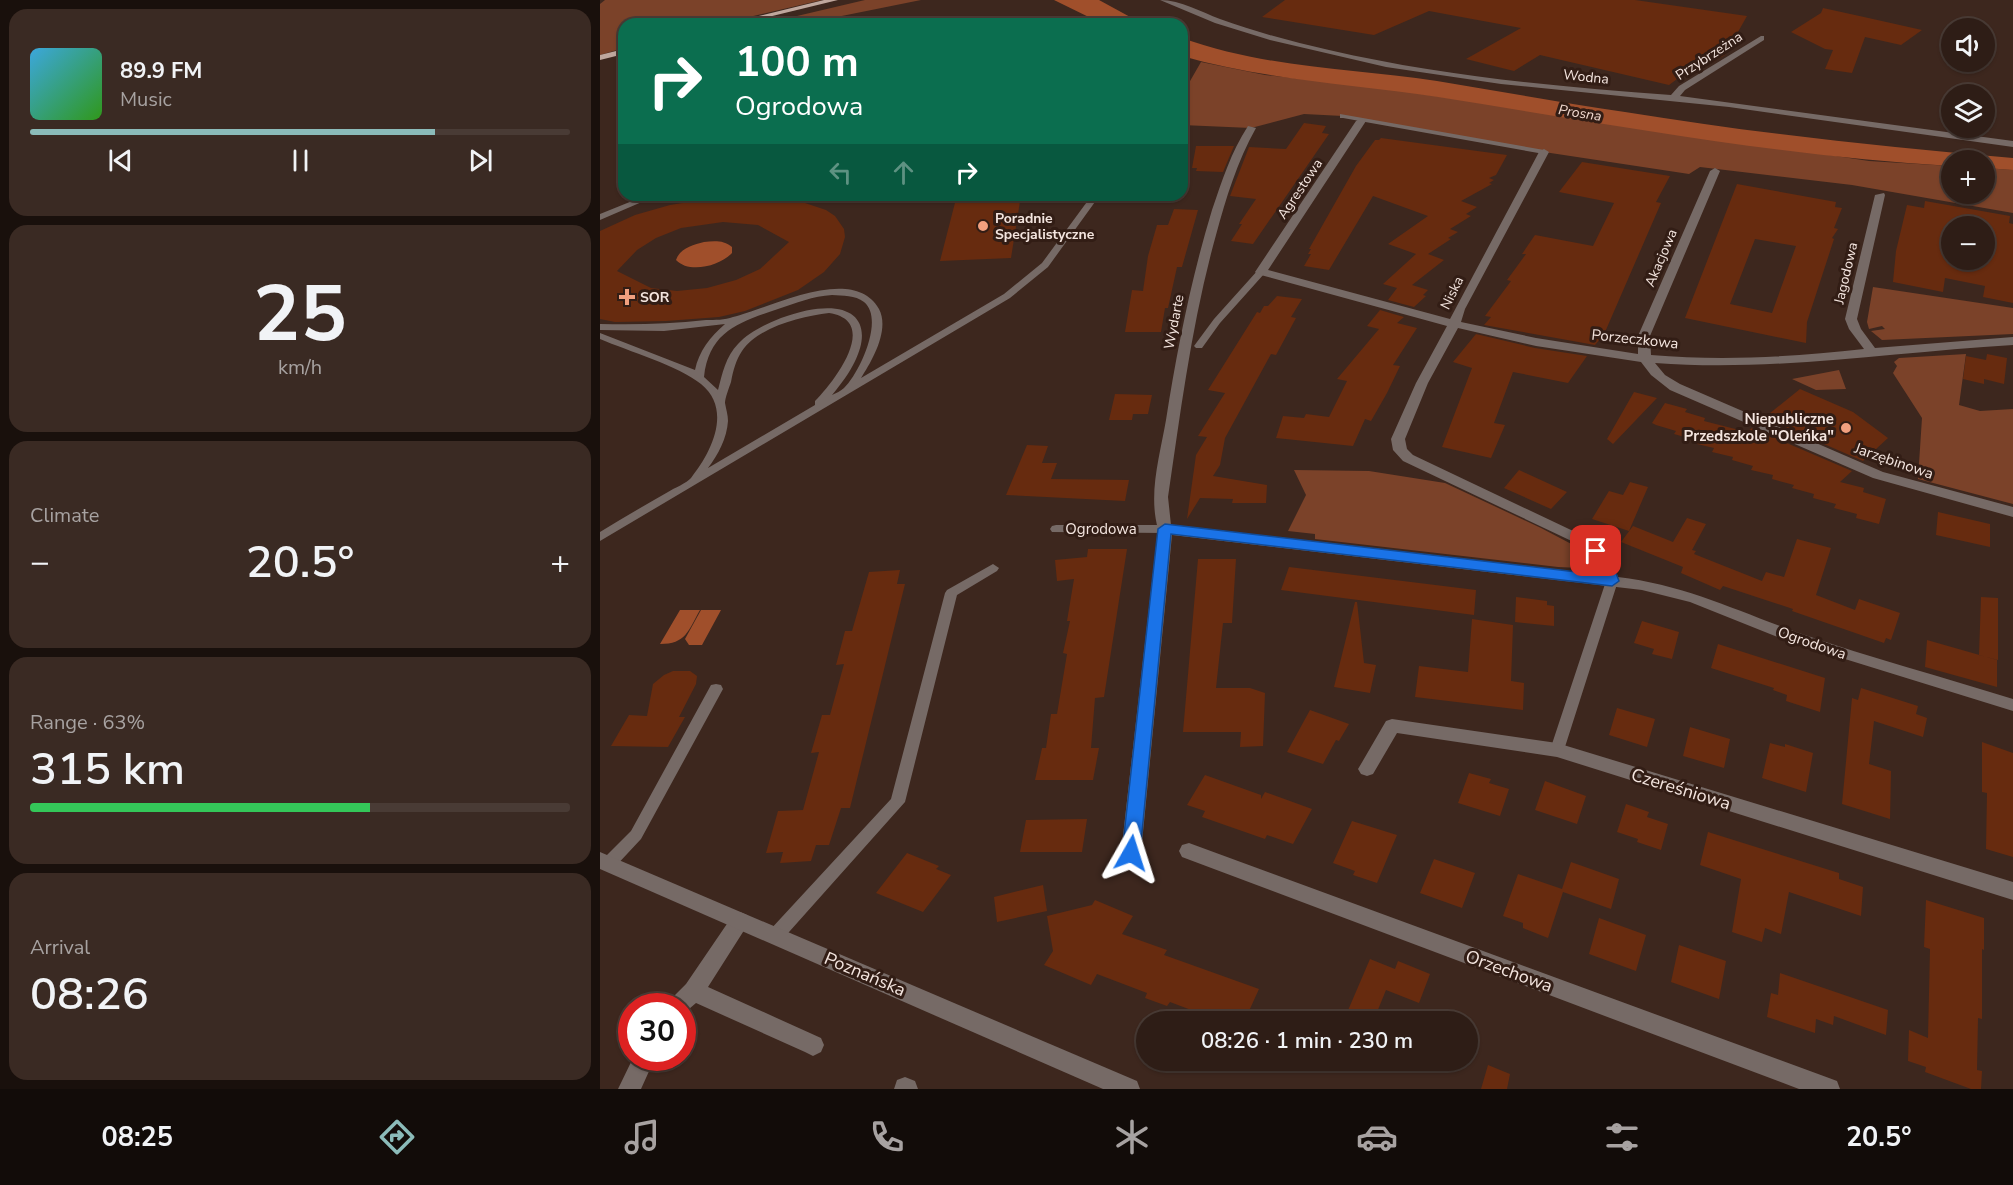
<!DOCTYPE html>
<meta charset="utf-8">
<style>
:root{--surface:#2e1d16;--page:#3a2a23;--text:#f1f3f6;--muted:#a7a2a1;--line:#493b35;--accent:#8bbbb9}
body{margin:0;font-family:"Nunito Sans",sans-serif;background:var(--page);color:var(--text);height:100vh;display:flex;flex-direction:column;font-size:22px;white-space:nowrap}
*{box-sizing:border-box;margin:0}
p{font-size:20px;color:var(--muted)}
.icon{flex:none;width:33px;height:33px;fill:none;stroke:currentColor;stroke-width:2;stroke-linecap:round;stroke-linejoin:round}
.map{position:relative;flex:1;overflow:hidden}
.drawer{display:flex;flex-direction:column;gap:9px;padding:9px;background:#19100c;width:600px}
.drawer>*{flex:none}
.guide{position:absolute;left:18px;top:18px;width:570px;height:183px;border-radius:18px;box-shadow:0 2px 4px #0004,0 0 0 2px var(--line);background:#0b6e4f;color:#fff;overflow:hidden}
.buttons{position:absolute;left:1341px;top:18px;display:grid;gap:12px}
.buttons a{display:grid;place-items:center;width:54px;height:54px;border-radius:50%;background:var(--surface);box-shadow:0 2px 4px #0004,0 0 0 2px var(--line);font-size:30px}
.speed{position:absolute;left:18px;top:993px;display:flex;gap:12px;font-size:30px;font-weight:700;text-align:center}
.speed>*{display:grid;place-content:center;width:78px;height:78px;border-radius:50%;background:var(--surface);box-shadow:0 2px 4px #0004,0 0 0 2px var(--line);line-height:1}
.speed .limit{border:9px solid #d22;background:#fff;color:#111}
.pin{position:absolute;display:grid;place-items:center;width:51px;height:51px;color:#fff;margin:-26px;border-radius:12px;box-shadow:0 3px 9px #0006}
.me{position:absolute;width:66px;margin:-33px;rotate:6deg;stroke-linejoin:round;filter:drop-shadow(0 0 4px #0008)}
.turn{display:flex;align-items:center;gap:21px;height:126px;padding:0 18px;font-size:27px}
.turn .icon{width:78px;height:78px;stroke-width:2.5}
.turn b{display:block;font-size:42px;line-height:51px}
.lanes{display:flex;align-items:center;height:57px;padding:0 18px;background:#0003;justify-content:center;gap:30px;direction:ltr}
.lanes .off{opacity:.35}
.big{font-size:45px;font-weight:600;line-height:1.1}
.drawer .tile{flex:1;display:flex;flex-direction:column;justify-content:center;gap:9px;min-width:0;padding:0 21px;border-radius:18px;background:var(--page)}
.drawer .dial{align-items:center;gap:0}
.dial b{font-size:78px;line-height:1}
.song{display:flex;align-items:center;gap:18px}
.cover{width:72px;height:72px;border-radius:9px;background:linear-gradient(135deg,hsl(200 70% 55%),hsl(110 70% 35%))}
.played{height:6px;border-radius:3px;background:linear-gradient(90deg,var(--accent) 75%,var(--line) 75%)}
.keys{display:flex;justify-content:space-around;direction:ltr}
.heat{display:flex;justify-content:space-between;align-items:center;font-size:33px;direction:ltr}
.charge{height:9px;border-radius:4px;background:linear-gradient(90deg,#34c759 63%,var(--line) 0)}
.trip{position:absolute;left:536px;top:1011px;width:342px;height:60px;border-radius:30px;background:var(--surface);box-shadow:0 2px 4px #0004,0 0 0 2px var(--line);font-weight:600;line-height:60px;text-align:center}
.dock{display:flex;height:96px;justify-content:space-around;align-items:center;background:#120c09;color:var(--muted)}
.dock .icon{width:42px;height:42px}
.dock .active{color:var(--accent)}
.dock b{font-size:27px;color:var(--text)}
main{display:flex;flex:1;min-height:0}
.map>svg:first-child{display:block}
.green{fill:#7b4229}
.water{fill:#a04f2b}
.building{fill:#672b0f;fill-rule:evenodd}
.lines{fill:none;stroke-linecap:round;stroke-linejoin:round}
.service{fill:#766a66;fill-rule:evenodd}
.minor{fill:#766a66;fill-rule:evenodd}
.tertiary{fill:#766a66;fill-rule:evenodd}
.primary{fill:#bfa79d;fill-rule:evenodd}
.route{fill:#1a73e8;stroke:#114b97;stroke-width:1.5}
.poi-dot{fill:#f2a07f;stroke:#321d15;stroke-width:2}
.labels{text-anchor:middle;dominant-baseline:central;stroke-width:6;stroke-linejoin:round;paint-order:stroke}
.far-street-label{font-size:14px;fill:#f4e5df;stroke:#321d15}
.far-water-label{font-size:14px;font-style:italic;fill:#f1d9cf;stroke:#321d15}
.far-poi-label{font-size:14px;font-weight:bold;fill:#f4e5df;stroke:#321d15;text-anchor:start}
.street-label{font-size:15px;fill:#f4e5df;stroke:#321d15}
.poi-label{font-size:15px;font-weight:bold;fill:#f4e5df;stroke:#321d15;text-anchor:end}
.near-street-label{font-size:18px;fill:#f4e5df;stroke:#321d15}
</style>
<main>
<section class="drawer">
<div class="tile">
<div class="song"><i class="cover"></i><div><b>89.9 FM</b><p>Music</p></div></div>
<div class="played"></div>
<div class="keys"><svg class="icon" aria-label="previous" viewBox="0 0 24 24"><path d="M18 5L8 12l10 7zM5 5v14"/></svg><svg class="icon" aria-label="pause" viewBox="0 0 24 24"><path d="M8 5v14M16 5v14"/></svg><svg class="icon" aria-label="next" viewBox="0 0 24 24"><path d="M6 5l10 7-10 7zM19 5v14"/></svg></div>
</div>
<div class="tile dial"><b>25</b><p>km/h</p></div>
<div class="tile"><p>Climate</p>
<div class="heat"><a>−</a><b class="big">20.5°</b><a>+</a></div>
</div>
<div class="tile"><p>Range · 63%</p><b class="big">315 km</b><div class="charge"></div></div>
<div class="tile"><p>Arrival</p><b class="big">08:26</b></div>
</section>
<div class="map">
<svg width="1413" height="1089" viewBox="0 0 1413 1089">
<rect width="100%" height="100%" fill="#3d271e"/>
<path class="green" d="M5 0H222L119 24H24V48L0 55V4Z
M265 0H321L202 24H163Z
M601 62 665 75 775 87 1269 161 1351 166 1352 194H1384L1385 168 1413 170V213L1252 185 1100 167 1089 174 944 152 743 116 704 114 651 128 582 125V95Z
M1273 287 1413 308V334L1282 340 1271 331 1285 329 1282 326 1269 329 1267 322Z
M1366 354 1359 405 1380 411 1413 409V504L1318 479 1322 418 1293 373 1297 366 1294 362 1299 358Z
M1239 370 1246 389 1216 390 1192 379Z
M694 470 769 471 845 483 941 528 979 548 987 555 989 561 980 568 958 567 715 539V534L688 531 706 495Z"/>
<path class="water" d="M454 0H499L543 24H503Z
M582 38C665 68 751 68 837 81 899 91 962 103 1025 112 1154 133 1283 147 1413 158V170L1385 168 1384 160H1352L1351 166C1178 156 1009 124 838 97 753 84 665 80 582 56Z
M104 242C114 241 124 240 132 247V253C120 266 89 274 76 260 80 248 93 245 104 242Z
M80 610H100C88 631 86 644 60 644Z
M101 610H121L102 645H89L85 639Z"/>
<path class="building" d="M685 0H1035L1147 16 1125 55 1099 70 1092 68 1069 85 940 55 914 71 866 59 921 28 829 11 774 35 662 17Z
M1223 8 1264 17 1322 30 1301 45 1265 37 1252 73 1225 69 1233 50 1225 49 1191 32 1221 13Z
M704 123 726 126 722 133 729 134 653 244 631 241 642 224H639L656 199 630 196 649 147 686 149Z
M781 138 907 155 896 175 889 178 894 180 889 183 892 184 861 201 877 207 866 214 871 216 850 229 858 232 848 238 851 239 828 254 844 260 812 285 828 290 823 295 826 296 814 307 788 300 797 288 783 284 816 254 788 244 828 216 773 196 729 270 704 266 711 254H708L711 249H709L756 166 775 140H779Z
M596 146H634L623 172 596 171 597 168H592Z
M982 162 1070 176 1056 202 1061 203 1002 339H1000L995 345 884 325 891 317 885 316 911 281 907 280 926 254H922L935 235 993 246 1014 203 959 192Z
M1137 184 1236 202 1235 207 1242 208 1234 228 1238 229 1232 238 1234 239 1207 322 1206 343 1085 318ZM1155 239 1196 246 1172 313 1130 304Z
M132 195 190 198 226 210 235 216 244 229 245 237 240 254 224 272 198 290 145 311 119 317 66 321 15 322 0 319V231L35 215 70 205ZM123 222 158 225 189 242 160 269 136 280 107 288 77 291 51 288 17 271 37 250 56 238 81 228Z
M357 195H421L411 258 340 261Z
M1325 201 1410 216 1409 223 1413 224V303L1383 297 1385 286 1345 278 1343 292 1293 282 1296 251 1307 205 1324 208ZM1352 226H1384V260H1352Z
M574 209 598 210 582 267H577L568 308H565L561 332H525L532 290 543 291 548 256 557 225H568Z
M677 296 702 299 691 317 696 318 676 355 671 354 625 438 620 465 613 476 667 485 666 503H632L633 499 600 498 587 519 596 455 607 437 598 436 625 393 608 390 657 312 660 313 664 306H668Z
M780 310 804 317 797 323 817 328 793 365 800 366 787 393 771 421 765 419 753 446 676 438 683 416 704 418 706 414 729 417 747 381 737 379 779 329 767 326Z
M876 334 935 348 987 356 968 383 913 372 894 423 905 425 891 458 842 447 872 368 853 362Z
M1387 354 1407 358 1404 384 1384 379V384L1363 379 1366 356 1386 360Z
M1200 389 1253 412 1288 438 1263 461 1164 418Z
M1034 392 1057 398 1013 444 1007 439Z
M515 394 552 395 548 414H533L532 420H509Z
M1065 403 1087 409 1085 412 1105 418 1104 421 1147 432 1152 428 1252 471 1240 482 1264 488 1263 492 1286 499 1279 524 1256 518 1257 514 1234 508 1236 504 1213 498 1214 494 1192 488 1194 485 1172 479 1173 475 1151 470 1153 466 1132 460 1133 457 1112 452 1114 448 1093 443 1095 440 1074 434 1076 431 1056 425 1052 423Z
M427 445 448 446 442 463H457L451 479 529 480 525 501 406 495Z
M919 470 967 492 951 509 904 488Z
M1030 482 1048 487 1029 531 992 519 1009 491 1023 495Z
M1338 512 1390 524V547L1336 535Z
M1087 518 1106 524 1092 550 1096 551 1094 554 1162 581 1166 572 1184 577 1197 539 1231 548 1216 595 1255 610 1259 599 1300 613 1291 640 1286 638 1284 643 1192 611 1193 609 1123 586 1120 590 1081 573 1083 567 1021 542 1033 526 1073 542Z
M488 549H527L504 697 495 698 491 748H499L493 780H435L442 748H446L451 714H457L467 654 463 653 470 621H467L474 579 457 581 455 560 487 557Z
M598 559H636L632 623H623L616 688H650L665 693 663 746 640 747 641 732H583Z
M689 567 876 590 874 615 681 590Z
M300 570 297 584H305L250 808H241L229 845H216L211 861 180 863 183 852 166 853 178 811 203 810 219 752 211 753 222 715H230L244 664 236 665 245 631H252L269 572Z
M916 597 947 601V605L954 606V626L915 622Z
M1381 597 1398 598V660L1379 655Z
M755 602H757L764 663 776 665 770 693 734 687Z
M872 619 913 625 911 681 924 683 923 710 815 697 819 666 868 672Z
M1042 621 1079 632 1072 659 1052 654 1054 649 1034 643Z
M1327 640 1397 660V687L1325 667Z
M1118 644 1225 678 1220 712 1186 701 1187 695 1173 690 1174 688 1111 668Z
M73 671H90L97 676 96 684 79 717H85L68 747 11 746 29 715 47 716 53 684 64 675Z
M1261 688 1318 706 1316 714 1327 718 1323 737 1274 721 1269 764 1291 771 1290 819 1242 804 1252 698 1258 700Z
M1017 708 1055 719 1047 747 1009 735Z
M710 710 749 724 739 741 736 740 723 764 687 752Z
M1090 727 1130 739 1124 768 1083 756Z
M1382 742 1413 753V857L1386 849 1387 793 1382 792Z
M1170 743 1185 747V744L1213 753 1206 792 1162 778Z
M869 773 891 779 889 783 909 789 900 816 858 803Z
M605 775 661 795V799L665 792 712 809 693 844 667 835 665 839 602 817 605 811 587 805Z
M945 781 986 796 977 824 935 810Z
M1026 804 1049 812 1047 817 1068 824 1061 850 1037 842 1038 839 1017 832Z
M487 819 482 852H420L426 820Z
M752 821 797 835 777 883 753 875 755 871 733 863Z
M1108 832 1239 873V879L1263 887 1261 916 1189 892 1181 934 1165 928 1162 942 1132 932 1141 879 1100 865Z
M307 853 339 866 336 869 351 875 323 912 276 893Z
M834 859 875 873 862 908 820 893Z
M971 862 1019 879 1011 909 963 892 948 938 923 928V923L903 916 918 874 962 889Z
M443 885 447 911 397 922 394 897Z
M495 900 533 916 522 934 567 950 564 955 659 989 644 1022H623L570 1002 567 1006 545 998 547 993 497 974 491 985 444 965 453 951 447 916 492 905Z
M1326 900 1384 918V950L1382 949V1019L1378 1018 1377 1070 1382 1071 1381 1089H1371L1325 1072 1326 1067 1308 1061 1309 1030 1328 1038 1330 949 1324 947Z
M999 918 1046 935 1036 971 989 954Z
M1079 945 1126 961 1119 999 1071 982Z
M770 959 795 969 798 961 830 974 819 1003 786 990 773 1022H743Z
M1180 973 1288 1010 1286 1035 1234 1016 1233 1025 1216 1019 1215 1033 1167 1017 1171 993 1178 995Z
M888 1065 910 1074 907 1089H881Z"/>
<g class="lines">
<path class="service" d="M740 114 944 150 948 152 944 154 743 118H740Z
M47 195H58L0 220V214Z
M492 195H500L448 267 410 298 0 541V532C23 518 45 505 68 492 74 488 87 483 91 478 111 453 133 410 101 384 79 366 28 351 0 339V333L95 370C99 351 110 337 125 324L64 331 0 330V324C36 325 70 324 106 320 115 320 125 320 133 317 169 309 253 263 279 309 290 330 272 361 261 378L404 294 442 263ZM232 295C243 296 255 295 264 302 285 319 259 374 244 388 241 391 236 393 232 395 287 331 264 288 181 318 166 324 149 332 138 344 126 356 122 374 118 390L104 377C109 331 140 322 178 309 196 303 213 296 232 295ZM229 313C281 321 234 382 215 401V405L108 468C118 455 127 438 128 421 128 415 126 409 125 403 125 398 129 388 131 382 133 371 136 360 142 351 158 327 202 316 229 313Z
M661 269 665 272 664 274 620 323 602 348H596L594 346 614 319 658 270Z
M456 525H565L571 529 565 533 452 532 450 529 452 526Z
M393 564 399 568 397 571 357 595 305 802 181 941 175 943 169 941 167 936 169 931 291 799 345 593 347 590Z
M1012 577 1018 581 964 750 962 754 957 756 952 754 950 750 1006 581Z
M116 684 121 685 123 689 41 839 13 869 8 871 3 869 0 864 3 859 31 831 111 685Z"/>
<path class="minor" d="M560 0C581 0 601 12 620 19 656 32 693 42 729 50 842 76 957 87 1071 95L1079 86 1161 36H1164V40L1085 90 1080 96 1413 141V147L1129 107 901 84 786 67 670 40 615 23Z
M761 118 766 121 668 270 850 319 939 152 944 149 949 152 865 309 861 322 936 338 1038 354V336L1110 171 1115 168 1120 171 1050 336 1051 355C1123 361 1192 357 1264 349L1249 329 1245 319 1275 195 1284 193 1285 195 1257 319 1261 329 1275 348 1413 337V345C1293 352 1174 372 1055 363L1065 375 1080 384 1283 472 1413 507V517L1273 478 1070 390 1051 375 1041 362 936 346 858 328 828 383 805 439 807 449 813 455 990 539 1010 557 1018 577C1086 585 1139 612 1202 634 1271 658 1343 677 1413 699V711L1190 642 1090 602 1042 590 572 535 541 853 538 859 531 861 524 859 521 853 558 529C548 494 560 455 566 420 577 350 591 279 612 210 622 181 631 152 648 126L656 128C637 162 626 198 616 235 592 321 581 409 568 497L571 525 1002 575 998 563 980 545 803 461 793 450 791 439 816 383 847 326 657 274 655 272 756 121Z
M792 719 957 743 1413 882V900L957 757 797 733 773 774 767 776 761 774 758 769 761 764 786 721Z
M589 843 1229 1078 1237 1081 1240 1089H1199L582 857 579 851 582 845Z
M140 912 147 915 150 921 108 987 221 1038 224 1045 221 1052 213 1056 205 1052 96 1003 82 1015V1006H69L71 999 86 984 133 915Z
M33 1058H55L41 1089H18Z
M305 1077 315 1081 318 1089H294L297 1080Z"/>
<path class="tertiary" d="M0 852 537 1081 540 1089H503L0 869Z"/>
<path class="primary" d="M224 0H238L140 24H126Z
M24 49V54L0 60V55Z"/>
</g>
<path class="route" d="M565 524 1003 575 998 562 990 551 996 546C1010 551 1014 568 1019 581L1012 586 571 534 540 853 537 858 531 861 525 858 522 853 558 529Z"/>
<g class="poi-dot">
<circle cx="383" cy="226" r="6"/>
<path d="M24 288h6v6h6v6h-6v6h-6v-6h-6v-6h6z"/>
<circle cx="1246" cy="428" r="6"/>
</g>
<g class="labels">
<g class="far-street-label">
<text transform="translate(1109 56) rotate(-33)">Przybrzeżna</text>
<text transform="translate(986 77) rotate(6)">Wodna</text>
<text transform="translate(700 189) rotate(-56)">Agrestowa</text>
<text transform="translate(1061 258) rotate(-67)">Akacjowa</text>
<text transform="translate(1246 273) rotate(-77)">Jagodowa</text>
<text transform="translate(852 293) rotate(-64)">Niska</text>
<text transform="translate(574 322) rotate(-79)">Wydarte</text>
</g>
<g class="far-water-label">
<text transform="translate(980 113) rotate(9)">Prosna</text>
</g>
<g class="far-poi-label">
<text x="395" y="218">Poradnie<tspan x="395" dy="16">Specjalistyczne</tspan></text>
<text x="40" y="297">SOR</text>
</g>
<g class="street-label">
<text transform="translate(1035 339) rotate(6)">Porzeczkowa</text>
<text transform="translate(1294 461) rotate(19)">Jarzębinowa</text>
<text x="501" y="529">Ogrodowa</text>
<text transform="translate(1212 643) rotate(19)">Ogrodowa</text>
</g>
<g class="poi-label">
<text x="1234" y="419">Niepubliczne<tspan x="1234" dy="17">Przedszkole "Oleńka"</tspan></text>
</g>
<g class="near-street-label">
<text transform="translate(1081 789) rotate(17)">Czereśniowa</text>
<text transform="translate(909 971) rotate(20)">Orzechowa</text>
<text transform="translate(265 974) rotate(23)">Poznańska</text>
</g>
</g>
</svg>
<div class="buttons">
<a><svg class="icon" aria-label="sound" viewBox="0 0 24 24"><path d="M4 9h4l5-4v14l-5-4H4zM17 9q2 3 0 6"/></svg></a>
<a><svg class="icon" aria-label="layers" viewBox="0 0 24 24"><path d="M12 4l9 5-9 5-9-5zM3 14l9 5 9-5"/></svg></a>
<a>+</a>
<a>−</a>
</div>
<div class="speed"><div class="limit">30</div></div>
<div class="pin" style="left:996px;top:551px;background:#d93025"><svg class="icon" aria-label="arrive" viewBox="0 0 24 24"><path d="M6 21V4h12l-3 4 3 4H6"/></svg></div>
<svg class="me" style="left:531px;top:853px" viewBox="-20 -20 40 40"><path d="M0-17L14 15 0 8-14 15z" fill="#1a73e8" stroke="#fff" stroke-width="4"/></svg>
<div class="trip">08:26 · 1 min · 230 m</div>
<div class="guide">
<div class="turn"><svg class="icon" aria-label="right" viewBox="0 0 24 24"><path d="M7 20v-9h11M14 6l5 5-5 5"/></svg><div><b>100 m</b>Ogrodowa</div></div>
<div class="lanes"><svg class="icon off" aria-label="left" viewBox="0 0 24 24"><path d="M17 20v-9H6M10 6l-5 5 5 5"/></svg><svg class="icon off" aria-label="ahead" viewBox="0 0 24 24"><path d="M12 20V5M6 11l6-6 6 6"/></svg><svg class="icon" aria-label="right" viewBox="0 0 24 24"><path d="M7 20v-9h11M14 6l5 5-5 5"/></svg></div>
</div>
</div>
</main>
<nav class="dock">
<b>08:25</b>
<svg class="icon active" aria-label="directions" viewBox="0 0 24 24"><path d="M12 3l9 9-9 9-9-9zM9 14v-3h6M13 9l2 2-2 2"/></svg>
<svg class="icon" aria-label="music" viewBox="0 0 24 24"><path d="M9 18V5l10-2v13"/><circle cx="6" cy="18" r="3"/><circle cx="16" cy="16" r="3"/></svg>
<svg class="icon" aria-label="phone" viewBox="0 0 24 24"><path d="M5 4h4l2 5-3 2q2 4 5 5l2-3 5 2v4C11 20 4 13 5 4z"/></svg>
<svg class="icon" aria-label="climate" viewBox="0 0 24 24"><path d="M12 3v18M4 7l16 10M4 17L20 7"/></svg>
<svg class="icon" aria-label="car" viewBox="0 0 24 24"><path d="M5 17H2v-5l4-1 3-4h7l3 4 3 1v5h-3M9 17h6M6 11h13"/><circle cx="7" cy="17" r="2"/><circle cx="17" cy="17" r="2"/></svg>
<svg class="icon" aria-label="filters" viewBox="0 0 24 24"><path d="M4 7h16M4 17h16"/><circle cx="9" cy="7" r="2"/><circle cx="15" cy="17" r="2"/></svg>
<b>20.5°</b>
</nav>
